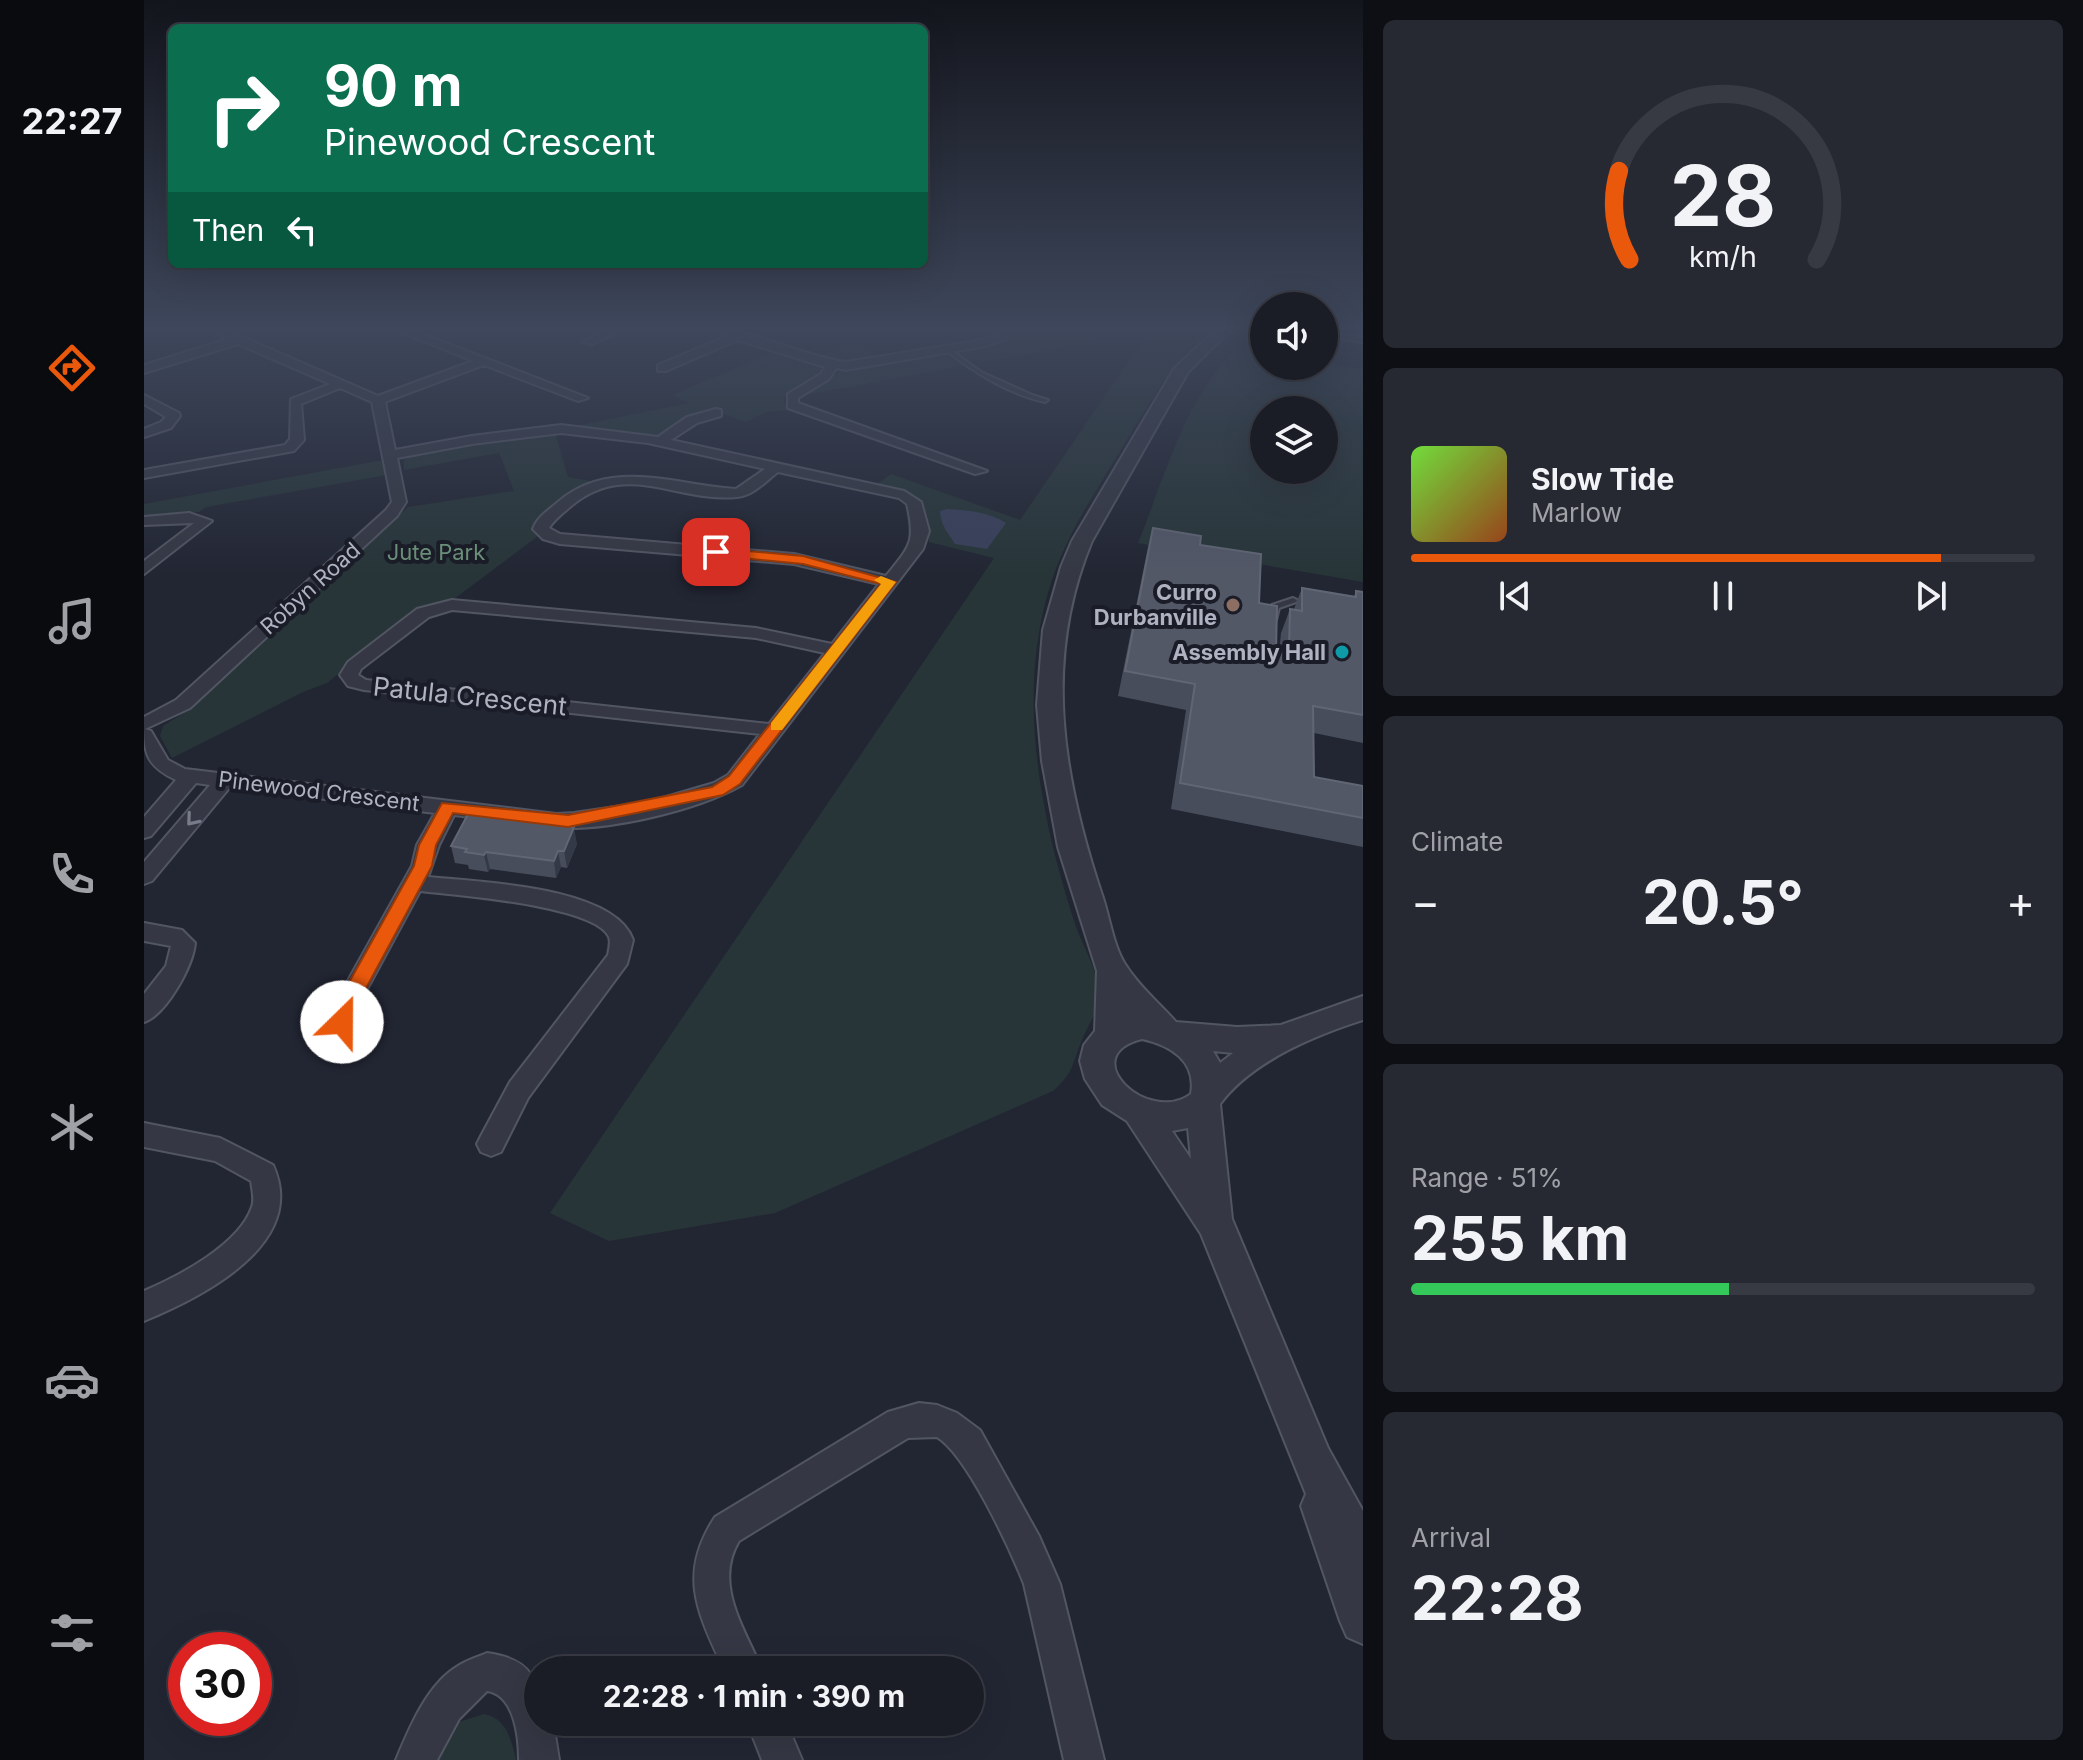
<!DOCTYPE html>
<meta charset="utf-8">
<style>
:root{--surface:#1a1c26;--page:#272932;--text:#f1f3f6;--muted:#9fa1a7;--line:#383a43;--accent:#ea580c}
body{margin:0;font-family:Inter,sans-serif;background:var(--page);color:var(--text);height:100vh;display:flex;flex-direction:column;font-size:30px;white-space:nowrap}
*{box-sizing:border-box;margin:0}
p{font-size:26px;color:var(--muted)}
.icon{flex:none;width:44px;height:44px;fill:none;stroke:currentColor;stroke-width:2;stroke-linecap:round;stroke-linejoin:round}
.map{position:relative;flex:1;overflow:hidden}
.drawer{display:flex;flex-direction:column;gap:20px;padding:20px;background:#0e0f15;width:720px}
.drawer>*{flex:none}
.top-card{position:absolute;left:24px;top:24px;width:760px;height:244px;border-radius:12px;box-shadow:0 8px 32px #0002,0 0 0 2px var(--line);background:#0b6e4f;color:#fff;overflow:hidden}
.controls{position:absolute;left:1106px;top:292px;display:grid;gap:16px}
.controls a{display:grid;place-items:center;width:88px;height:88px;border-radius:50%;background:var(--surface);box-shadow:0 8px 32px #0002,0 0 0 2px var(--line);font-size:40px}
.speed{position:absolute;left:24px;top:1632px;display:flex;gap:16px;font-size:40px;font-weight:700;text-align:center}
.speed>*{display:grid;place-content:center;width:104px;height:104px;border-radius:50%;background:var(--surface);box-shadow:0 8px 32px #0002,0 0 0 2px var(--line);line-height:1}
.speed .limit{border:12px solid #d22;background:#fff;color:#111}
.pin{position:absolute;display:grid;place-items:center;width:68px;height:68px;color:#fff;margin:-34px;border-radius:16px;box-shadow:0 4px 12px #0006}
.me{position:absolute;width:88px;margin:-44px;rotate:23deg;stroke-linejoin:round;filter:drop-shadow(0 0 6px #0008)}
.turn{display:flex;align-items:center;gap:28px;height:168px;padding:0 24px;font-size:36px}
.turn .icon{width:104px;height:104px;stroke-width:2.5}
.turn b{display:block;font-size:56px;line-height:68px}
.then{display:flex;align-items:center;height:76px;padding:0 24px;background:#0003;gap:16px;font-size:30px}
.big{font-size:60px;font-weight:700;line-height:1.1}
.drawer .card{flex:1;display:flex;flex-direction:column;justify-content:center;gap:12px;min-width:0;padding:0 28px;border-radius:12px;background:var(--page)}
.drawer .dial{align-items:center;gap:0}
.dial svg{height:208px;overflow:visible;fill:none;stroke:var(--line);stroke-width:7;stroke-linecap:round;text-anchor:middle}
.dial text{fill:var(--text);stroke:none}
.song{display:flex;align-items:center;gap:24px}
.cover{width:96px;height:96px;border-radius:12px;background:linear-gradient(135deg,hsl(100 70% 55%),hsl(20 70% 35%))}
.played{height:8px;border-radius:4px;background:linear-gradient(90deg,var(--accent) 85%,var(--line) 85%)}
.keys{display:flex;justify-content:space-around;direction:ltr}
.heat{display:flex;justify-content:space-between;align-items:center;font-size:44px;direction:ltr}
.charge{height:12px;border-radius:6px;background:linear-gradient(90deg,#34c759 51%,var(--line) 0)}
.trip{position:absolute;left:380px;top:1656px;width:460px;height:80px;border-radius:40px;background:var(--surface);box-shadow:0 8px 32px #0002,0 0 0 2px var(--line);font-weight:700;line-height:80px;text-align:center}
main{display:flex;flex:1;min-height:0}
.tabs{display:flex;flex-direction:column;width:144px;justify-content:space-around;align-items:center;background:#0a0b0f;color:var(--muted)}
.tabs .icon{width:56px;height:56px}
.tabs .active{color:var(--accent)}
.tabs b{font-size:36px;color:var(--text)}
.map>svg:first-child{display:block}
.green{fill:#273538;fill-rule:evenodd}
.water{fill:#39415b}
.lines{fill:none;stroke-linecap:round;stroke-linejoin:round}
.service-casing{stroke:#525562;stroke-width:4}
.minor-casing{stroke:#525562;stroke-width:4}
.tertiary-casing{stroke:#525562;stroke-width:4}
.service{fill:#353844;fill-rule:evenodd}
.minor{fill:#353844;fill-rule:evenodd}
.tertiary{fill:#353844;fill-rule:evenodd}
.wall{fill:#484d5c}
.shaded-wall{fill:#343947}
.building{fill:#535867;stroke:#616675;stroke-width:2}
.oneway{stroke:#787b89}
.route{fill:#ea580c;stroke:#983908;stroke-width:2}
.slow{fill:#f59e0b}
.education-dot{fill:#8d6e63;stroke:#1a1d28;stroke-width:3}
.culture-dot{fill:#0f9aa8;stroke:#1a1d28;stroke-width:3}
.labels{text-anchor:middle;dominant-baseline:central;stroke-width:8;stroke-linejoin:round;paint-order:stroke}
.far-park-label{font-size:22px;fill:#6a8e78;stroke:#1a1d28}
.far-street-label{font-size:22px;fill:#afb2c1;stroke:#1a1d28}
.far-poi-label{font-size:22px;font-weight:bold;fill:#afb2c1;stroke:#1a1d28;text-anchor:end}
.street-label{font-size:26px;fill:#afb2c1;stroke:#1a1d28}
</style>
<main>
<nav class="tabs">
<b>22:27</b>
<svg class="icon active" aria-label="directions" viewBox="0 0 24 24"><path d="M12 3l9 9-9 9-9-9zM9 14v-3h6M13 9l2 2-2 2"/></svg>
<svg class="icon" aria-label="music" viewBox="0 0 24 24"><path d="M9 18V5l10-2v13"/><circle cx="6" cy="18" r="3"/><circle cx="16" cy="16" r="3"/></svg>
<svg class="icon" aria-label="phone" viewBox="0 0 24 24"><path d="M5 4h4l2 5-3 2q2 4 5 5l2-3 5 2v4C11 20 4 13 5 4z"/></svg>
<svg class="icon" aria-label="climate" viewBox="0 0 24 24"><path d="M12 3v18M4 7l16 10M4 17L20 7"/></svg>
<svg class="icon" aria-label="car" viewBox="0 0 24 24"><path d="M5 17H2v-5l4-1 3-4h7l3 4 3 1v5h-3M9 17h6M6 11h13"/><circle cx="7" cy="17" r="2"/><circle cx="17" cy="17" r="2"/></svg>
<svg class="icon" aria-label="filters" viewBox="0 0 24 24"><path d="M4 7h16M4 17h16"/><circle cx="9" cy="7" r="2"/><circle cx="15" cy="17" r="2"/></svg>
</nav>
<div class="map">
<svg width="1219" height="1760" viewBox="0 0 1219 1760">
<rect width="100%" height="100%" fill="#222633"/>
<path class="green" d="M866 329H1069C1028 362 1004 404 978 448 957 483 934 517 918 554 884 631 884 722 900 804 907 845 919 887 932 927 939 946 953 969 954 989 956 1011 945 1022 938 1040 928 1063 930 1073 909 1091L631 1213 465 1241 406 1213 850 558 785 542 778 501 763 492 733 484 747 474 876 520 1004 333 840 362 827 360 818 354 822 350 856 343 865 336Z
M711 340 738 359 701 363 671 357Z
M1091 350 1120 354V366H1180V363L1219 369V582L994 543C1021 477 1040 400 1091 350ZM1120 410H1180V470H1120Z
M631 351 670 363 678 369 675 376 641 397 640 402 645 409 643 410 622 412 602 422 570 410 542 418 513 435 427 427 546 403 528 395Z
M793 355 805 357 819 366 656 396 699 370Z
M411 433 424 477 447 481 392 522 390 528 394 536 310 599 276 608 183 683 159 692 28 758 16 736 19 726 46 709 264 507 370 491 355 453 260 470V459L268 455Z
M239 460 243 475 62 507 55 512 0 517V504Z
M340 1714C362 1718 368 1740 372 1760H294L315 1722Z"/>
<path class="water" d="M803 509C823 510 845 512 862 523L843 549 811 544C804 532 797 527 796 511Z"/>
<g class="lines">
<g class="service-casing">
<path id="service" d="M1180 332 1219 338V342L1180 336Z
M802 349H806L837 372 888 395 904 400 901 402C864 394 832 373 802 351Z
M1149 598 1153 600 1152 602 1135 608 1132 620H1126L1125 618 1128 605Z"/>
</g>
<g class="minor-casing">
<path id="minor" d="M64 329H80L234 396 329 361 249 329H266L444 398 434 401 340 365 241 402 251 450 328 436 417 425 514 437 543 417 572 409 577 410V416L553 423 527 440 760 491 777 502 785 531 779 549 598 785C551 811 468 830 414 828 379 827 344 819 310 815L295 845 284 877C333 882 471 886 489 940L483 964 384 1098 357 1152 347 1156 337 1152 333 1144 337 1136 366 1082 464 955C465 950 467 942 465 937 451 905 310 895 276 891L215 1004 202 1046 193 1049 184 1046 180 1039 191 1004 268 866 273 845 291 813 86 787 8 881 0 884V862L66 785 52 783 7 836 0 838V817L32 780C0 765 0 752 0 717L32 700 242 510 248 502 228 402 196 388 157 404 160 440 150 451 0 478V470L141 445 146 439 147 399 186 384 94 344 0 373V365L84 339ZM417 433 504 443 621 469 592 489C530 485 467 457 414 502 405 510 393 517 389 529L399 539 416 544 650 564 735 584 688 644 612 628 308 600 273 609 204 662 196 675 204 686 220 690 616 734 584 775 570 783 505 802 430 813 413 814 41 769 24 760 7 731 1 729 46 708 253 516 262 502 253 458 328 444ZM634 472 755 498 763 504C772 543 766 546 742 576L650 554 416 534 405 528C410 520 419 513 426 507 482 459 532 503 593 497 609 496 622 481 634 472ZM308 610 612 638 681 653 625 724 222 680 214 675 217 669 285 617Z
M465 329H481L448 344 438 342Z
M565 329C612 329 656 356 702 362L839 340 852 335 854 329H866L861 339 842 346 702 370 692 368 685 379 654 398V403L843 471 831 474 644 408V394L677 374 681 367 594 340 522 371H514V365L583 336Z
M0 395 35 413 36 416 27 428 0 437V429L17 422 22 417 0 404Z
M45 513 68 521 0 574V561L50 523 0 525V517Z
M0 923 38 930 51 943C49 966 22 1015 0 1022V994L22 966 27 946 0 941Z
M0 1123 76 1138 129 1165C165 1244 58 1297 0 1321V1291C35 1276 95 1245 108 1207 111 1199 108 1189 107 1181L71 1161 0 1147Z
M775 1403 793 1405 813 1413 836 1430 895 1536 916 1584 960 1760H920L880 1584C866 1549 823 1455 793 1437L764 1438 595 1541C569 1584 601 1629 618 1670H580C554 1613 533 1575 571 1517L744 1412Z
M343 1653C391 1660 394 1680 394 1722H409L415 1760H375C375 1738 371 1695 343 1691L315 1719 293 1760H252C265 1729 283 1684 314 1666 323 1660 334 1657 343 1653Z
M603 1722H642L658 1760H618Z"/>
</g>
<g class="tertiary-casing">
<path id="tertiary" d="M1072 329H1087L1044 372 948 541C898 661 919 779 959 898 966 919 970 949 983 967 996 987 1016 1004 1032 1022L1093 1027 1137 1025 1219 996V1020C1169 1036 1108 1061 1076 1104L1088 1219 1184 1448 1219 1511V1644L1203 1637 1196 1621 1157 1506 1162 1494 1057 1234 983 1121 958 1105 941 1079 936 1061 940 1045 951 1031 953 971 914 847 898 761 893 705 899 630 917 567 928 541 1030 369ZM998 1039C1026 1045 1053 1061 1047 1094 1004 1126 930 1056 998 1039ZM1069 1051 1089 1053 1076 1063ZM1044 1128 1047 1159 1028 1131Z"/>
</g>
<use href="#service" class="service"/>
<use href="#minor" class="minor"/>
<use href="#tertiary" class="tertiary"/>
</g>
<path class="wall" d="M1009 528 1056 545 1115 603 1132 651 1135 654 1137 633 1146 609H1150L1158 588 1210 596 1212 591 1219 592V743L1170 733V777L1219 786V847L1027 809 1042 710 974 696 1003 552Z
M433 844 423 868 417 867 412 878 346 869 344 872 325 869 324 865 311 863 307 846Z"/>
<path class="shaded-wall" d="M430 827 433 844 423 868 420 851Z
M414 851 417 867 412 878 410 861Z
M342 852 346 869 344 872 340 855Z"/>
<path class="building" d="M1009 528 1057 536 1056 545 1117 554 1115 603 1133 606 1132 651 1135 654 1145 650 1146 609 1158 611V588L1212 597V591L1219 592V715L1169 706 1170 777 1219 786V818L1036 783 1051 684 981 671Z
M324 814 430 827 420 851H414L410 861 342 852 340 855 321 852 323 849 307 846Z"/>
<defs><path id="oneway-chevron" d="M-2-3.5L2.5 0L-2 3.5" fill="none" stroke-width="1.6" stroke-linecap="round" stroke-linejoin="round" transform="scale(2)"/></defs>
<use class="oneway" href="#oneway-chevron" transform="translate(48 820) rotate(130)"/>
<linearGradient id="sky" x2="0" y2="1"><stop stop-color="#13151c"/><stop offset="0.57" stop-color="#3e475b"/><stop offset="1" stop-color="#3e475b" stop-opacity="0"/></linearGradient>
<rect width="1219" height="576" fill="url(#sky)"/>
<path class="route" d="M572 548 659 556 752 582 596 784 579 795 424 827 309 813 292 845 288 866 213 1005 205 1028H191L188 1022 193 1004 270 866 275 845 298 803 424 815 568 787 585 776 737 584 659 564 568 555 566 552Z"/>
<path class="slow" d="M737 576 752 582 638 730H627V723L737 584 730 580Z"/>
<circle class="education-dot" cx="1089" cy="605" r="8"/>
<circle class="culture-dot" cx="1198" cy="652" r="8"/>
<g class="labels">
<g class="far-park-label">
<text x="292" y="552">Jute Park</text>
</g>
<g class="far-street-label">
<text transform="translate(166 588) rotate(-42)">Robyn Road</text>
<text transform="translate(175 791) rotate(7)">Pinewood Crescent</text>
</g>
<g class="far-poi-label">
<text x="1073" y="592">Curro<tspan x="1073" dy="25">Durbanville</tspan></text>
<text x="1182" y="652">Assembly Hall</text>
</g>
<g class="street-label">
<text transform="translate(326 696) rotate(6)">Patula Crescent</text>
</g>
</g>
</svg>
<div class="controls">
<a><svg class="icon" aria-label="sound" viewBox="0 0 24 24"><path d="M4 9h4l5-4v14l-5-4H4zM17 9q2 3 0 6"/></svg></a>
<a><svg class="icon" aria-label="layers" viewBox="0 0 24 24"><path d="M12 4l9 5-9 5-9-5zM3 14l9 5 9-5"/></svg></a>
</div>
<div class="speed"><div class="limit">30</div></div>
<div class="pin" style="left:572px;top:552px;background:#d93025"><svg class="icon" aria-label="arrive" viewBox="0 0 24 24"><path d="M6 21V4h12l-3 4 3 4H6"/></svg></div>
<svg class="me" style="left:198px;top:1022px" viewBox="-20 -20 40 40"><circle r="19" fill="#fff"/><path d="M0-13L10 11 0 6-10 11z" fill="#ea580c"/></svg>
<div class="trip">22:28 · 1 min · 390 m</div>
<div class="top-card">
<div class="turn"><svg class="icon" aria-label="right" viewBox="0 0 24 24"><path d="M7 20v-9h11M14 6l5 5-5 5"/></svg><div><b>90 m</b>Pinewood Crescent</div></div>
<div class="then">Then<svg class="icon" aria-label="left" viewBox="0 0 24 24"><path d="M17 20v-9H6M10 6l-5 5 5 5"/></svg></div>
</div>
</div>
<section class="drawer">
<div class="card dial"><svg viewBox="0 0 100 80">
<path d="M14 69A42 42 0 1 1 86 69"/>
<path d="M14 69A42 42 0 0 1 10 35" stroke="#ea580c"/>
<text x="50" y="56" font-size="32" font-weight="700">28</text>
<text x="50" y="72" font-size="11">km/h</text>
</svg></div>
<div class="card">
<div class="song"><i class="cover"></i><div><b>Slow Tide</b><p>Marlow</p></div></div>
<div class="played"></div>
<div class="keys"><svg class="icon" aria-label="previous" viewBox="0 0 24 24"><path d="M18 5L8 12l10 7zM5 5v14"/></svg><svg class="icon" aria-label="pause" viewBox="0 0 24 24"><path d="M8 5v14M16 5v14"/></svg><svg class="icon" aria-label="next" viewBox="0 0 24 24"><path d="M6 5l10 7-10 7zM19 5v14"/></svg></div>
</div>
<div class="card"><p>Climate</p>
<div class="heat"><a>−</a><b class="big">20.5°</b><a>+</a></div>
</div>
<div class="card"><p>Range · 51%</p><b class="big">255 km</b><div class="charge"></div></div>
<div class="card"><p>Arrival</p><b class="big">22:28</b></div>
</section>
</main>
